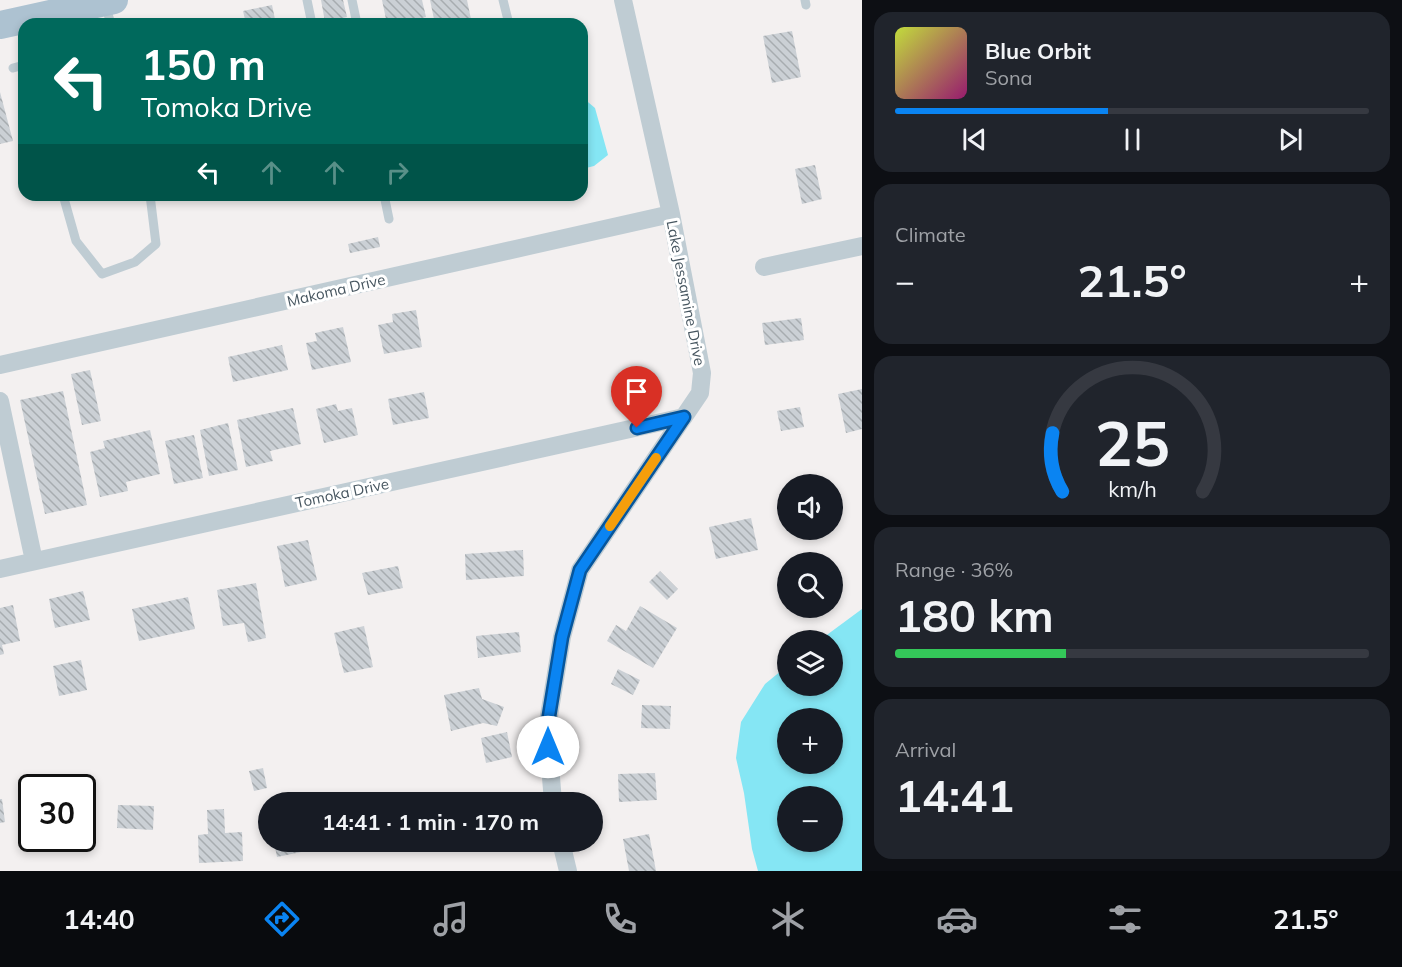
<!DOCTYPE html>
<meta charset="utf-8">
<style>
:root{--surface:#171b24;--page:#20242c;--text:#f1f3f6;--muted:#9ea1a6;--line:#363941;--accent:#0a84f2}
body{margin:0;font-family:Mulish,sans-serif;background:var(--page);color:var(--text);height:100vh;display:flex;flex-direction:column;font-size:22px;white-space:nowrap}
*{box-sizing:border-box;margin:0}
p{font-size:20px;color:var(--muted)}
.icon{flex:none;width:33px;height:33px;fill:none;stroke:currentColor;stroke-width:2;stroke-linecap:round;stroke-linejoin:round}
.map{position:relative;flex:1;overflow:hidden}
.panel{display:flex;flex-direction:column;gap:12px;padding:12px;background:#0d0f14;width:540px}
.panel>*{flex:none}
.guide{position:absolute;left:18px;top:18px;width:570px;height:183px;border-radius:18px;box-shadow:0 3px 9px #0003;background:#00695c;color:#fff;overflow:hidden}
.controls{position:absolute;left:777px;top:474px;display:grid;gap:12px}
.controls a{display:grid;place-items:center;width:66px;height:66px;border-radius:50%;background:var(--surface);box-shadow:0 3px 9px #0003;font-size:30px}
.speed{position:absolute;left:18px;top:774px;display:flex;gap:12px;font-size:30px;font-weight:700;text-align:center}
.speed>*{display:grid;place-content:center;width:78px;height:78px;border-radius:50%;background:var(--surface);box-shadow:0 3px 9px #0003;line-height:1}
.speed .limit{border:3px solid #111;border-radius:9px;background:#fff;color:#111}
.pin{position:absolute;display:grid;place-items:center;width:51px;height:51px;color:#fff;margin:-62px -26px;border-radius:50% 50% 50% 0;rotate:-45deg;box-shadow:0 0 6px #0007}
.pin .icon{rotate:45deg}
.me{position:absolute;width:66px;margin:-33px;rotate:0deg;stroke-linejoin:round;filter:drop-shadow(0 0 4px #0008)}
.turn{display:flex;align-items:center;gap:21px;height:126px;padding:0 24px;font-size:27px}
.turn .icon{width:78px;height:78px;stroke-width:2.5}
.turn b{display:block;font-size:42px;line-height:51px}
.lanes{display:flex;align-items:center;height:57px;padding:0 24px;background:#0003;justify-content:center;gap:30px;direction:ltr}
.lanes .off{opacity:.35}
.big{font-size:45px;font-weight:700;line-height:1.1}
.panel .tile{flex:1;display:flex;flex-direction:column;justify-content:center;gap:9px;min-width:0;padding:0 21px;border-radius:18px;background:var(--page)}
.panel .dial{align-items:center;gap:0}
.dial svg{height:156px;overflow:visible;fill:none;stroke:var(--line);stroke-width:7;stroke-linecap:round;text-anchor:middle}
.dial text{fill:var(--text);stroke:none}
.song{display:flex;align-items:center;gap:18px}
.cover{width:72px;height:72px;border-radius:9px;background:linear-gradient(135deg,hsl(70 70% 55%),hsl(320 70% 35%))}
.played{height:6px;border-radius:3px;background:linear-gradient(90deg,var(--accent) 45%,var(--line) 45%)}
.keys{display:flex;justify-content:space-around;direction:ltr}
.heat{display:flex;justify-content:space-between;align-items:center;font-size:33px;direction:ltr}
.charge{height:9px;border-radius:4px;background:linear-gradient(90deg,#34c759 36%,var(--line) 0)}
.trip{position:absolute;left:258px;top:792px;width:345px;height:60px;border-radius:30px;background:var(--surface);box-shadow:0 3px 9px #0003;font-weight:700;line-height:60px;text-align:center}
.tabs{display:flex;height:96px;justify-content:space-around;align-items:center;background:#090b0e;color:var(--muted)}
.tabs .icon{width:42px;height:42px}
.tabs .current{color:var(--accent)}
.tabs b{font-size:27px;color:var(--text)}
main{display:flex;flex:1;min-height:0}
.map>svg:first-child{display:block}
.water{fill:#85e6f4;fill-rule:evenodd}
.building{fill:url(#building-back-hatch)}
.lines{fill:none;stroke-linecap:round;stroke-linejoin:round}
.service{stroke:#bfccd3;stroke-width:9}
.minor{stroke:#bfccd3;stroke-width:18}
.primary{stroke:#adc2d1;stroke-width:28}
.route-casing{stroke:#06569d;stroke-width:15}
.route{stroke:#0a84f2;stroke-width:10}
.slow{stroke:#f59e0b;stroke-width:10}
.labels{text-anchor:middle;dominant-baseline:central;stroke-width:6;stroke-linejoin:round;paint-order:stroke}
.street-label{font-size:15px;fill:#46555f;stroke:#fff}
</style>
<main>
<div class="map">
<svg width="862" height="871" viewBox="0 0 862 871">
<defs>
<pattern id="building-back-hatch" width="6" height="6" patternUnits="userSpaceOnUse" patternTransform="scale(1.5)"><rect width="6" height="6" fill="#cbd0d5"/><path d="M-1 5l2 2M0 0l6 6M5-1l2 2" fill="none" stroke="#a7acb0"/></pattern>
</defs>
<rect width="100%" height="100%" fill="#f3f0f0"/>
<path class="water" d="M582 97 595 108 608 155 594 166 582 169Z
M862 609V871H758L752 849 744 793 736 758 741 722 765 684 787 666 788 686H832V640H820ZM788 718H832V764H788ZM788 796H832V842H788Z"/>
<path class="building" d="M321 0H343L347 17 325 22Z
M382 0H422L426 17 413 20 414 24H387Z
M430 0H467L472 24H435Z
M272 5 276 24H246L243 11Z
M792 31 801 77 772 83 763 36Z
M0 92 13 141 0 144Z
M815 165 822 199 802 204 795 169Z
M378 237 380 247 350 253 348 244Z
M416 310 422 347 384 354 378 325 393 322 392 314Z
M801 318 804 340 765 345 762 323Z
M343 327 351 362 312 370 306 343 317 341 315 333Z
M282 345 288 370 233 382 228 357Z
M90 370 101 421 82 425 71 374Z
M862 389V429L846 433 838 394Z
M63 391 87 505 45 514 20 400Z
M424 392 429 418 393 425 388 399Z
M336 404 338 411 352 408 358 435 324 443 316 409Z
M800 407 804 427 781 431 777 411Z
M293 408 301 444 270 451 273 461 246 467 237 420Z
M228 423 238 470 209 476 200 430Z
M150 430 160 474 126 482 128 491 100 497 90 452 105 448 103 441Z
M194 435 203 478 174 484 165 441Z
M751 518 758 550 716 559 709 527Z
M308 540 317 580 285 587 277 546Z
M523 550 524 576 466 580 465 554Z
M398 566 403 588 368 595 362 573Z
M660 571 678 589 667 600 649 582Z
M256 583 266 638 248 642 244 623 223 626 217 590Z
M83 591 90 620 55 628 49 599Z
M188 597 195 629 139 641 132 609Z
M13 605 20 641 2 645 4 654 0 655V608Z
M640 606 677 628 653 668 607 641 616 625 626 631Z
M364 626 373 667 344 673 334 633Z
M519 632 521 652 478 658 476 636Z
M81 660 87 690 59 696 53 666Z
M618 669 640 680 633 695 611 684Z
M479 688 482 699 504 707 497 726 483 723 451 731 444 695Z
M642 705 671 706 670 729 641 728Z
M507 732 512 757 486 763 481 738Z
M263 768 267 788 254 791 249 771Z
M655 773 657 800 619 802 618 774Z
M81 779 83 788H43V786Z
M32 789V815L30 816 25 790Z
M448 792 450 802H410V800Z
M0 799H2L5 822 0 823Z
M118 805 154 806 153 830 117 828Z
M224 809 225 833 242 832 243 861 199 863 198 835 208 834 207 810Z
M649 834 656 871H629L623 839Z
M274 842H323L325 847 277 857Z
M418 842H433L435 849 421 852Z"/>
<g class="lines">
<path class="service" d="M307 0 312 24
M352 0 357 24
M503 0 509 24
M805 0 806 5
M105 4 111 24
M13 68 24 65
M63 195 76 241 102 274 135 262 156 244 150 195
M384 195 389 219"/>
<path class="minor" d="M764 267 862 246
M0 365 671 214
M0 401 34 561
M0 569 684 417
M553 802 547 728 562 637 580 570 700 393 702 373 671 214 623 0
M561 842 568 871"/>
<path class="primary" d="M0 25 114 0"/>
</g>
<g class="lines">
<g class="route-casing">
<path id="route" d="M548 747 547 728 562 637 580 570 684 417 637 428"/>
</g>
<use href="#route" class="route"/>
<path class="slow" d="M610 526 656 458"/>
</g>
<g class="labels">
<g class="street-label">
<text transform="translate(336 290) rotate(-13)">Makoma Drive</text>
<text transform="translate(686 293) rotate(79)">Lake Jessamine Drive</text>
<text transform="translate(342 493) rotate(-12)">Tomoka Drive</text>
</g>
</g>
</svg>
<div class="controls">
<a><svg class="icon" aria-label="sound" viewBox="0 0 24 24"><path d="M4 9h4l5-4v14l-5-4H4zM17 9q2 3 0 6"/></svg></a>
<a><svg class="icon" aria-label="search" viewBox="0 0 24 24"><circle cx="10" cy="10" r="6"/><path d="M15 15l6 6"/></svg></a>
<a><svg class="icon" aria-label="layers" viewBox="0 0 24 24"><path d="M12 4l9 5-9 5-9-5zM3 14l9 5 9-5"/></svg></a>
<a>+</a>
<a>−</a>
</div>
<div class="speed"><div class="limit">30</div></div>
<div class="pin" style="left:637px;top:428px;background:#d93025"><svg class="icon" aria-label="arrive" viewBox="0 0 24 24"><path d="M6 21V4h12l-3 4 3 4H6"/></svg></div>
<svg class="me" style="left:548px;top:747px" viewBox="-20 -20 40 40"><circle r="19" fill="#fff"/><path d="M0-13L10 11 0 6-10 11z" fill="#0a84f2"/></svg>
<div class="trip">14:41 · 1 min · 170 m</div>
<div class="guide">
<div class="turn"><svg class="icon" aria-label="left" viewBox="0 0 24 24"><path d="M17 20v-9H6M10 6l-5 5 5 5"/></svg><div><b>150 m</b>Tomoka Drive</div></div>
<div class="lanes"><svg class="icon" aria-label="left" viewBox="0 0 24 24"><path d="M17 20v-9H6M10 6l-5 5 5 5"/></svg><svg class="icon off" aria-label="ahead" viewBox="0 0 24 24"><path d="M12 20V5M6 11l6-6 6 6"/></svg><svg class="icon off" aria-label="ahead" viewBox="0 0 24 24"><path d="M12 20V5M6 11l6-6 6 6"/></svg><svg class="icon off" aria-label="right" viewBox="0 0 24 24"><path d="M7 20v-9h11M14 6l5 5-5 5"/></svg></div>
</div>
</div>
<section class="panel">
<div class="tile">
<div class="song"><i class="cover"></i><div><b>Blue Orbit</b><p>Sona</p></div></div>
<div class="played"></div>
<div class="keys"><svg class="icon" aria-label="previous" viewBox="0 0 24 24"><path d="M18 5L8 12l10 7zM5 5v14"/></svg><svg class="icon" aria-label="pause" viewBox="0 0 24 24"><path d="M8 5v14M16 5v14"/></svg><svg class="icon" aria-label="next" viewBox="0 0 24 24"><path d="M6 5l10 7-10 7zM19 5v14"/></svg></div>
</div>
<div class="tile"><p>Climate</p>
<div class="heat"><a>−</a><b class="big">21.5°</b><a>+</a></div>
</div>
<div class="tile dial"><svg viewBox="0 0 100 80">
<path d="M14 69A42 42 0 1 1 86 69"/>
<path d="M14 69A42 42 0 0 1 9 39" stroke="#0a84f2"/>
<text x="50" y="56" font-size="32" font-weight="700">25</text>
<text x="50" y="72" font-size="11">km/h</text>
</svg></div>
<div class="tile"><p>Range · 36%</p><b class="big">180 km</b><div class="charge"></div></div>
<div class="tile"><p>Arrival</p><b class="big">14:41</b></div>
</section>
</main>
<nav class="tabs">
<b>14:40</b>
<svg class="icon current" aria-label="directions" viewBox="0 0 24 24"><path d="M12 3l9 9-9 9-9-9zM9 14v-3h6M13 9l2 2-2 2"/></svg>
<svg class="icon" aria-label="music" viewBox="0 0 24 24"><path d="M9 18V5l10-2v13"/><circle cx="6" cy="18" r="3"/><circle cx="16" cy="16" r="3"/></svg>
<svg class="icon" aria-label="phone" viewBox="0 0 24 24"><path d="M5 4h4l2 5-3 2q2 4 5 5l2-3 5 2v4C11 20 4 13 5 4z"/></svg>
<svg class="icon" aria-label="climate" viewBox="0 0 24 24"><path d="M12 3v18M4 7l16 10M4 17L20 7"/></svg>
<svg class="icon" aria-label="car" viewBox="0 0 24 24"><path d="M5 17H2v-5l4-1 3-4h7l3 4 3 1v5h-3M9 17h6M6 11h13"/><circle cx="7" cy="17" r="2"/><circle cx="17" cy="17" r="2"/></svg>
<svg class="icon" aria-label="filters" viewBox="0 0 24 24"><path d="M4 7h16M4 17h16"/><circle cx="9" cy="7" r="2"/><circle cx="15" cy="17" r="2"/></svg>
<b>21.5°</b>
</nav>
